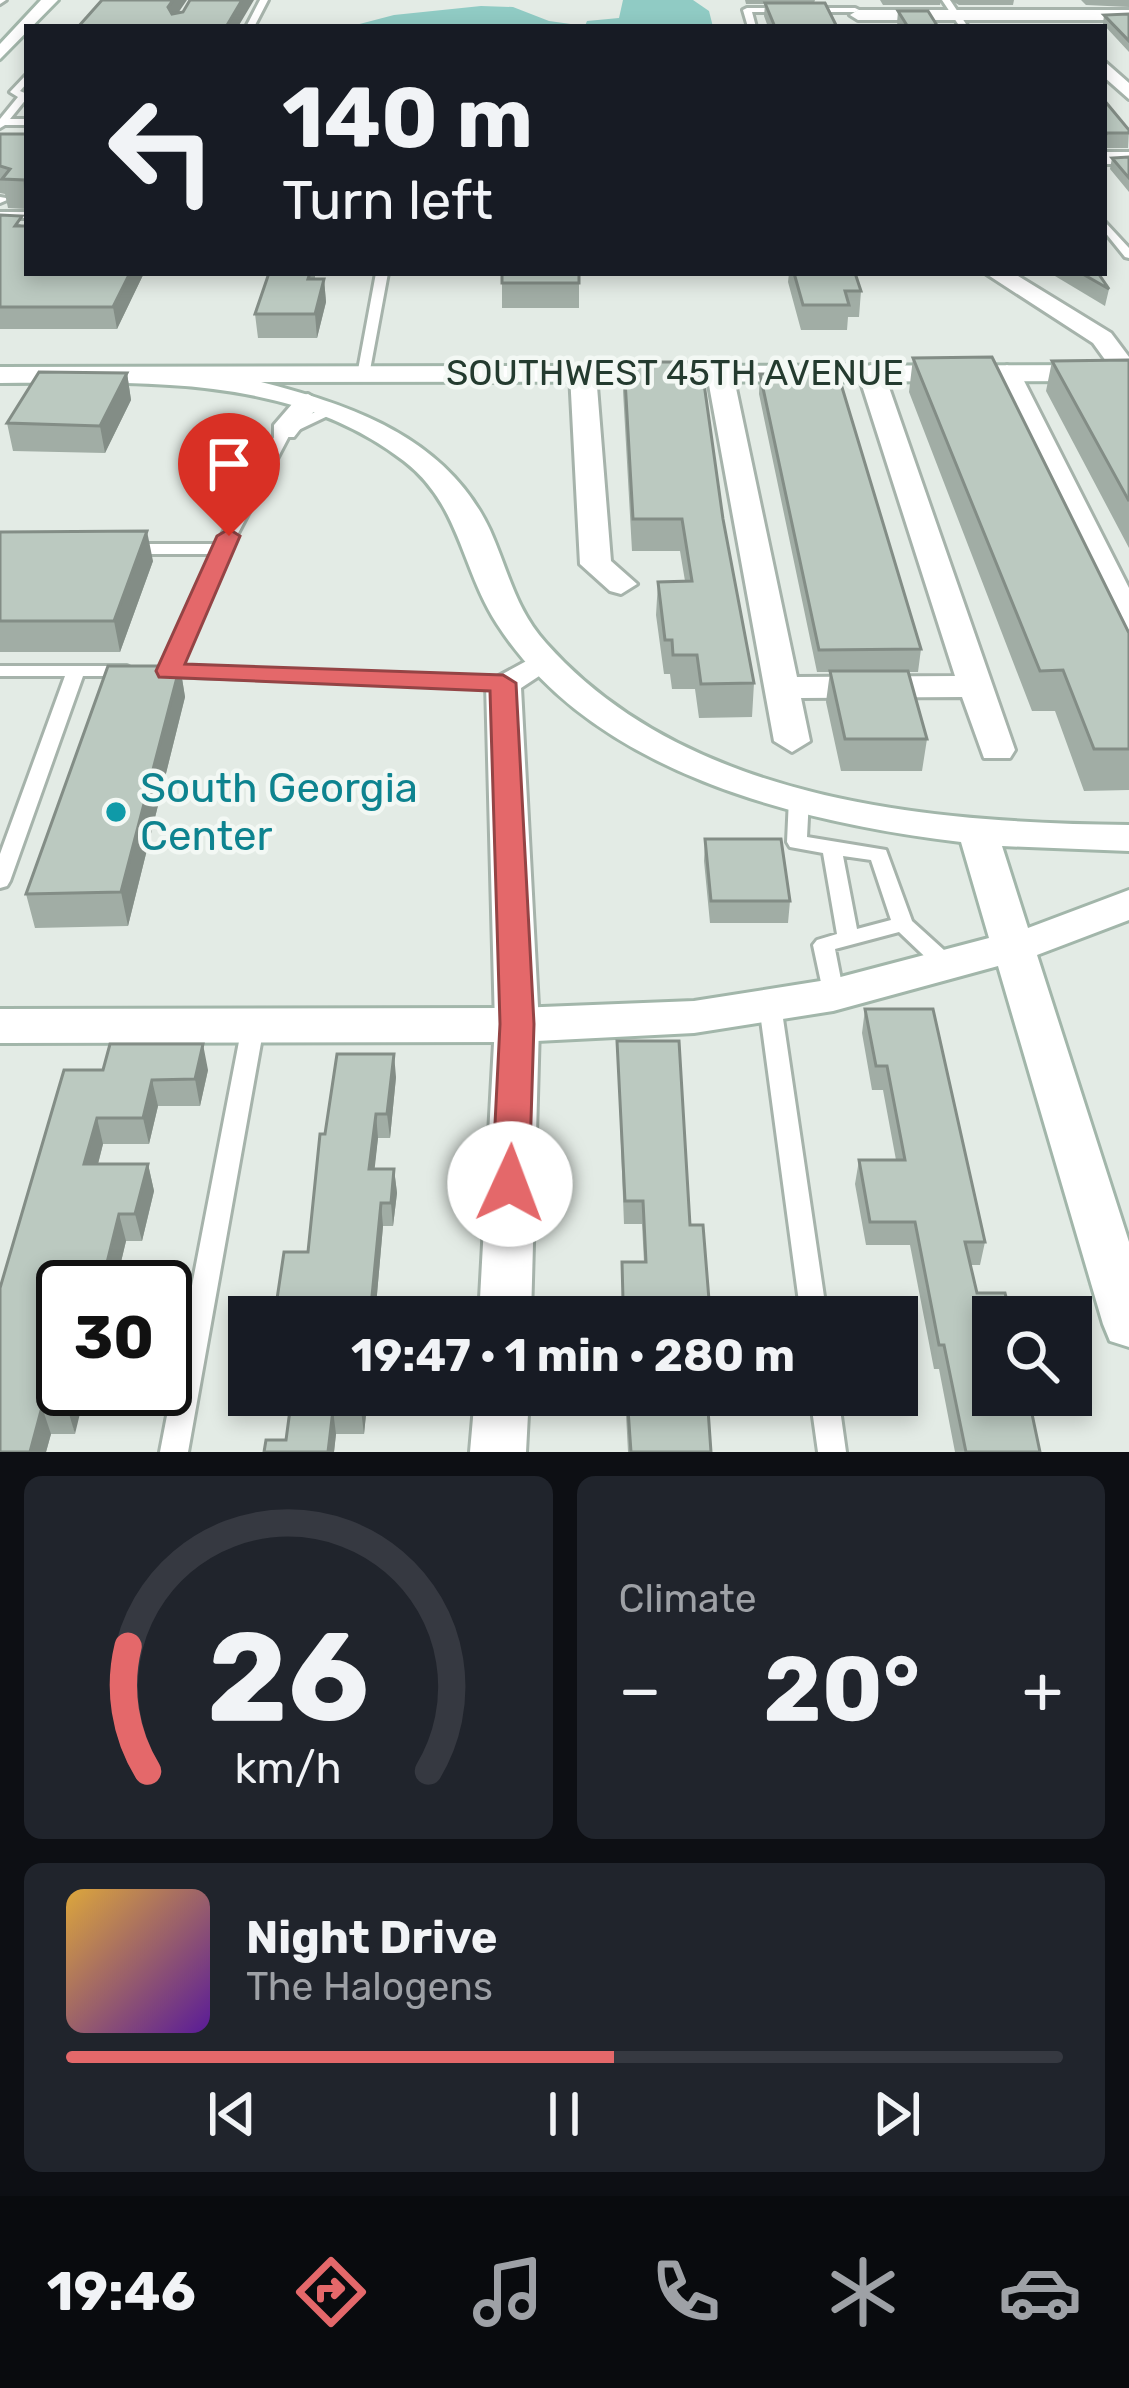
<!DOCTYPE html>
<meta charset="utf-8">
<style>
:root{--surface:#171b24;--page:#20242c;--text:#f1f3f6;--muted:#9ea1a6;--line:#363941;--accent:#e4686a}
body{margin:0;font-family:Rubik,sans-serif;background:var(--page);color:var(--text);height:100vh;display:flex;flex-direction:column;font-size:45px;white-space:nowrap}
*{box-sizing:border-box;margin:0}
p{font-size:39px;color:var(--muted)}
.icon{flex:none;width:66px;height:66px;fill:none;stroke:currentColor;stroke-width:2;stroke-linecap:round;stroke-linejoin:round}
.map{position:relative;height:1452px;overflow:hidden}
.sheet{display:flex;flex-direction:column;gap:24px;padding:24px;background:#0d0f14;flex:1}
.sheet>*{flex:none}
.hud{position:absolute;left:24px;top:24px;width:1083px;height:252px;border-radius:0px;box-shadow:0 6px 18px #0003;background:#171b24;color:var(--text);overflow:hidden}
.fabs{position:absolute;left:972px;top:1296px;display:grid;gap:24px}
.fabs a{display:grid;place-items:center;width:120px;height:120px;border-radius:0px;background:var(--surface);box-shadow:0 6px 18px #0003;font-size:60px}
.speed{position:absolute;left:36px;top:1260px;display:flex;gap:24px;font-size:60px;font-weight:700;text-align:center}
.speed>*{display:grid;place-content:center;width:156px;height:156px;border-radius:50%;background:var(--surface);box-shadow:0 6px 18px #0003;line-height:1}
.speed .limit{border:6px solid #111;border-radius:18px;background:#fff;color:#111}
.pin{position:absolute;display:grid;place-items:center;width:102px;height:102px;color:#fff;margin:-123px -51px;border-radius:50% 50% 50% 0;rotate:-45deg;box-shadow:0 0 12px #0007}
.pin .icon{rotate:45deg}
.me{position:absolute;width:132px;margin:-66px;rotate:2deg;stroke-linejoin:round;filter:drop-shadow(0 0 9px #0008)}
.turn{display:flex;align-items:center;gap:42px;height:252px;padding:0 60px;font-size:54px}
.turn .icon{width:156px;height:156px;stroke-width:2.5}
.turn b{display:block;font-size:84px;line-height:102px}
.big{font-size:90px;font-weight:700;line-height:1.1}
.sheet .widget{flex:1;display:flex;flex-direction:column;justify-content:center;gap:18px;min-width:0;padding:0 42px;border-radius:18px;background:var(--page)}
.sheet .dial{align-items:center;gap:0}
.dial svg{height:312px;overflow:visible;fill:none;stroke:var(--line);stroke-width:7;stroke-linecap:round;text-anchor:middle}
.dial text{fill:var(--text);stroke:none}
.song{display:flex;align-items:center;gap:36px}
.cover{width:144px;height:144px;border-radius:18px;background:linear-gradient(135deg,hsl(40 70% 55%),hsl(270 70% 35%))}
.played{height:12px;border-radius:6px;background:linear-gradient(90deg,var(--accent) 55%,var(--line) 55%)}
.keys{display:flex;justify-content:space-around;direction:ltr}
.heat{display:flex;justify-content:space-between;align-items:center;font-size:66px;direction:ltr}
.sheet .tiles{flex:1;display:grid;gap:24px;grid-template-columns:1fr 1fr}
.widget:last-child{grid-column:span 2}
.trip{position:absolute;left:228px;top:1296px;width:690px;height:120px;border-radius:0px;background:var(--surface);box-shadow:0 6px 18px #0003;font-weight:700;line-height:120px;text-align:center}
.menu{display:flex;height:192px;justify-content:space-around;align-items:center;background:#090b0e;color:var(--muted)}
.menu .icon{width:84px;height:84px}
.menu .current{color:var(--accent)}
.menu b{font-size:54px;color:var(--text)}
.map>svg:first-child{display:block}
.water{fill:#90cbc4}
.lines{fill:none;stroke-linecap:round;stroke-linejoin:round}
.lane-casing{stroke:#a6b3ab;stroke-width:6}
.street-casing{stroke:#a6b3ab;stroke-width:6}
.secondary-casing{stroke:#a2b6aa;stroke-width:6}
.lane{fill:#fff;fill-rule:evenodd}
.street{fill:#fff;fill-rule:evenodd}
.secondary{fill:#fff;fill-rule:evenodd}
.wall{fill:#a1ada5}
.shaded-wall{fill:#838d86}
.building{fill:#bbc9c0;stroke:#838d86;stroke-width:3}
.route{fill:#e4686a;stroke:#944445;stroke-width:3}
.culture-dot{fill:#0f9aa8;stroke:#f3f8f4;stroke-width:4.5}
.labels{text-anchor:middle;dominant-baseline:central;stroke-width:9;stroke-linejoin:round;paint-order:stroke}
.far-street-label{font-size:36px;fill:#243b2f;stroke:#f3f8f4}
.culture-label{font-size:42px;fill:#0d838f;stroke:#f3f8f4;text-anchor:start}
</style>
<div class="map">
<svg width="1129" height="1452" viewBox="0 0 1129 1452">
<rect width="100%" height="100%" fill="#e3ebe5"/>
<path class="water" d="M623 0H693L709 11 713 27H348L394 15 481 6 513 7 549 21 585 26 587 21 619 18Z"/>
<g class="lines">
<g class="lane-casing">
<path id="lane" d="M0 0H6L0 4Z
M260 0H268L254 27H246Z
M942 0H950L968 27H960Z
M747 8H855L859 10 855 12H752L756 27H748L743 10Z
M27 74V83L20 91 27 94V98L10 119H27V125H5L0 128V119L18 97 10 92Z
M0 197 6 198 7 200 0 203Z
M0 212H27V218H0Z
M1104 221 1129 248V258L1125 257 1104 231Z
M376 273H388L370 370 364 374 358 370Z
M329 406 336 410 334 413 290 434 237 535 180 666 503 678 512 683 509 687 161 676 152 671 163 666 213 554H131L123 549 131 544H217L279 428Z
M0 666H127L136 671 127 676H83L10 881 7 886 0 888V854L65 676H0Z
M799 792 809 798 807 837 886 850 912 921 955 960 958 965 955 970H939L899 932 835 949 844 995 841 1001 833 1003 825 1001 813 945 817 940 837 934 823 853 790 847 787 842 789 798ZM843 856 871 860 891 920 857 929Z
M770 997 778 999 781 1005 827 1317H801L759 1005 762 999Z
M253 1018 261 1020 264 1026 188 1452H160L242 1026 245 1020Z
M810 1395H838L846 1452H818Z"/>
</g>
<g class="street-casing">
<path id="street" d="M1129 10V20H858L850 15 858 10Z
M1104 61 1129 83V99L1104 77Z
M1104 152H1129V164H1104Z
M985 273H1013L1111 333 1129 357V381L1119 379 1093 343Z
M871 365 884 373 1015 750 1010 758H984L962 697 801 698 810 741 792 752 774 741 707 374 711 368H729L733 374 797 677 955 676 858 373Z
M1007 365 1020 373 1129 588V630L1112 620 994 373Z
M583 366 596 374 611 561 637 584 621 594 610 591 580 564 570 374Z
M308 394 321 402 294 437H274V425L299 396Z
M545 651 562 661 521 688 539 1025 531 1317H479L495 1025 486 683Z
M475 1395H529L526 1452H470Z"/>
</g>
<g class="secondary-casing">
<path id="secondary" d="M41 0H58L0 59V44Z
M1129 365V381L261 382C352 405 447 438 490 530 508 570 515 609 546 643 687 802 930 823 1129 825V851L1002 846 1028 928 1129 890V920L1037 955 1129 1242V1347L1110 1341 1103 1324 998 966 833 1011 694 1033 517 1042 0 1043V1009L517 1008 694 1001 833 979 989 938 961 842C797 822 593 773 497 624 461 568 460 504 404 461 289 372 136 383 0 383V367Z"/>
</g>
<use href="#lane" class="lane"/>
<use href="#street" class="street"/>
<use href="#secondary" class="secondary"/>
</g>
<path class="wall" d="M745 0H815L814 3 837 27H768L764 16 765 4H746Z
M880 0H941L940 5H883Z
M950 0H1014L1013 5H959Z
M1081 0H1129V7L1086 5Z
M898 11 938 27H899L897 23Z
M1129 14V52L1103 24 1104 15Z
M1104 100 1129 130 1128 148H1104Z
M0 134H27V209L8 208 5 194 0 193Z
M1129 157V192L1110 169 1112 158Z
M0 215 24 226 27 273H144L117 329H0Z
M269 273H315V279H324L326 302 317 338H258L255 314Z
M579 273V308H502V283Z
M789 273H855L861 291 859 317H848L847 330H801L788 282Z
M1050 273H1098L1109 289 1105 306Z
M913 358 1129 633V790L1084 791 1055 711H1032L909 392Z
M1129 360V548L1046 391 1052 361Z
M624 362 723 519 754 683 752 717 699 718 695 689H672L670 674H664L656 615 658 582 685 581 680 551H632L623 391Z
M127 373 131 400 105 453 13 451 7 423Z
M760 374 921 649 918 672H908L927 739 922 771H841L826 702 830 672H817L759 394Z
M0 532 153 561 120 652H0Z
M180 666 185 697 128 926 35 928 26 894Z
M705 839 790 901 788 923H710L704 861Z
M865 1009 985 1242 980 1265H970L977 1293 1040 1452H955L939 1369H934L910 1245H866L855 1184 859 1160H896L883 1090H872L862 1033Z
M617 1041 690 1225 709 1300 707 1317H622V1262H644L642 1224H624Z
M64 1070H208L200 1106H158L149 1144H103L98 1164H148L154 1191 142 1241H126L115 1287H63V1329L57 1353 75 1434H51L46 1452H0Z
M396 1077 390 1138H378L374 1169H394L397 1193 393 1226H383L375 1317H280L277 1299 308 1252 325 1134Z
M292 1395H368L364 1434H336L334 1452H264L286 1440Z
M625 1395H707L711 1452H628Z"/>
<path class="shaded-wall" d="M173 0H187L170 25 168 7Z
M242 0H254L238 27H226Z
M130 273H144L117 329 113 307Z
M324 279 326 302 317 338 315 314Z
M127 373 131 400 105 453 100 426Z
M147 531 153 561 120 652 114 621Z
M180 666 185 697 128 926 121 892Z
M203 1044 208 1070 200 1106 195 1079Z
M394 1054 396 1077 390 1138 387 1114Z
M152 1080 158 1106 149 1144 143 1118Z
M376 1114 378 1138 372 1193 369 1169Z
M97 1118 103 1144 91 1191 84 1164Z
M148 1164 154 1191 142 1241 135 1214Z
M394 1169 397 1193 393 1226 391 1203Z
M381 1203 383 1226 375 1317H370Z
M119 1214 126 1241 115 1287H101Z
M56 1297 63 1319V1329L50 1379 41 1353Z
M72 1389H86L75 1434 67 1407Z
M363 1395H368L364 1434 361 1410Z
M42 1407 51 1434 46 1452H30Z
M333 1410 336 1434 334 1452H328Z"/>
<path class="building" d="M102 0H173L168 7 172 14 183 12 190 0H242L226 27H78Z
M765 3H825L837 27H775Z
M898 11H928L938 27H908Z
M1129 14V41L1104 15Z
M1104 100 1129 130V133H1107L1104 137Z
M0 134H27L26 200 25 180 2 179 10 169 0 166Z
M1129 157V178L1112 158Z
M0 215 22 216 15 226H27V273H130L113 307H0Z
M269 273H310L308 279H324L315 314H255Z
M502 273H579V283H502Z
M794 273H855L861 291H845L849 305H803Z
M1081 273H1098L1109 289Z
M992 357 1129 633V749H1094L1063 670 1040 671 913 358Z
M1129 360V501L1052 361Z
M624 362H701L723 519 754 683 701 684 697 655H673L672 640H665L658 582 692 581 682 519H633Z
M39 372 127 373 100 426 7 423Z
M760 374H838L921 649 819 650Z
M147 531 114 621H0V532Z
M108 666H180L121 892 26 894Z
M830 671H908L927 739H845Z
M705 839H781L790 901H711Z
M865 1009H933L985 1242H965L977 1293H1005L1011 1317H993V1395H1028L1040 1452H966L944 1345H939L915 1222H870L859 1160H905L887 1066H876Z
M617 1041H679L690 1225H703L709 1300H700L701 1317H640V1300H623L622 1262H646L643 1201H625Z
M110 1044H203L195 1079 152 1080 143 1118H97L84 1164H148L135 1214H119L101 1287H63V1297H56L41 1353H63V1389H72L67 1407H42L30 1452H0V1288L64 1070H103Z
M337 1054H394L387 1114H376L369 1169H394L391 1203H381L370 1317H303L306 1299H277L284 1252H308L320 1134H325Z
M292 1395H363L361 1410H333L328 1452H264L266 1440H286Z
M627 1395H707L711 1452H631Z"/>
<path class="route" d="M229 529 240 536 185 664 503 675 516 683 534 1024 529 1184 523 1195 510 1199 497 1195 492 1184 500 1024 490 691 159 677 156 671 217 536Z"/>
<circle class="culture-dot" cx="116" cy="812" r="12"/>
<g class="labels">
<g class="far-street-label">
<text x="675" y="372">SOUTHWEST 45TH AVENUE</text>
</g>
<g class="culture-label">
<text x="140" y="788">South Georgia<tspan x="140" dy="48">Center</tspan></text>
</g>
</g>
</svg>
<div class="fabs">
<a><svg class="icon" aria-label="search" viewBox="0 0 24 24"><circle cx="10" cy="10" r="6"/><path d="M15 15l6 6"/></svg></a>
</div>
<div class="speed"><div class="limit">30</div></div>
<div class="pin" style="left:229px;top:536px;background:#d93025"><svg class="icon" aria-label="arrive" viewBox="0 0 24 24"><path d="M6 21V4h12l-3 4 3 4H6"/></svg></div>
<svg class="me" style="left:510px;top:1184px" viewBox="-20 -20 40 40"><circle r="19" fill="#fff"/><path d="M0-13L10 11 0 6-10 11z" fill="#e4686a"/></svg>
<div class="trip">19:47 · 1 min · 280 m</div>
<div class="hud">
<div class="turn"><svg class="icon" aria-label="left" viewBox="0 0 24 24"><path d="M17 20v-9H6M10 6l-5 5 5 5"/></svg><div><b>140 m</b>Turn left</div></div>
</div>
</div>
<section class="sheet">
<div class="tiles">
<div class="widget dial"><svg viewBox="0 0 100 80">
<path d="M14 69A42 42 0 1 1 86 69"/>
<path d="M14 69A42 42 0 0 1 9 37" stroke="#e4686a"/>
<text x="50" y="56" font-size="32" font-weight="700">26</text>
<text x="50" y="72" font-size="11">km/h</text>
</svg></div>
<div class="widget"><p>Climate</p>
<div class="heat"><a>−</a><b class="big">20°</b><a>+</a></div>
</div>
<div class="widget">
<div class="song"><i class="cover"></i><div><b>Night Drive</b><p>The Halogens</p></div></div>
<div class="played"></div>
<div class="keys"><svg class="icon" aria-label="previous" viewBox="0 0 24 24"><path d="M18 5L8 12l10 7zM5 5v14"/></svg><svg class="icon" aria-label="pause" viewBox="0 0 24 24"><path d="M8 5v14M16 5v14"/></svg><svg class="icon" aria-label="next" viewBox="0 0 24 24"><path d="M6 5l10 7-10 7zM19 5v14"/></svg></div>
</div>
</div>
</section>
<nav class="menu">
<b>19:46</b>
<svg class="icon current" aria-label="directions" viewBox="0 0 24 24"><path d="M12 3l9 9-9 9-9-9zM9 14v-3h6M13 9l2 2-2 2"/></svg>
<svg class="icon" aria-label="music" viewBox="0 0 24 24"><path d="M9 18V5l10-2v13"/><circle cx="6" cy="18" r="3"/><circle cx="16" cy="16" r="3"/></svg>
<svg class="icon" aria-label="phone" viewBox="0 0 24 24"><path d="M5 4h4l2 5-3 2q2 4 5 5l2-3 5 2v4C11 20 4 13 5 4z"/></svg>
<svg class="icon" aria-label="climate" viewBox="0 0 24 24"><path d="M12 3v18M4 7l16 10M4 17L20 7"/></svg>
<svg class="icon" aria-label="car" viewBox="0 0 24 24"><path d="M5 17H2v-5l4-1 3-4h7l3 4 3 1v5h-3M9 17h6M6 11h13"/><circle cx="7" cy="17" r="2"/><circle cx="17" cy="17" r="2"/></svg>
</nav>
